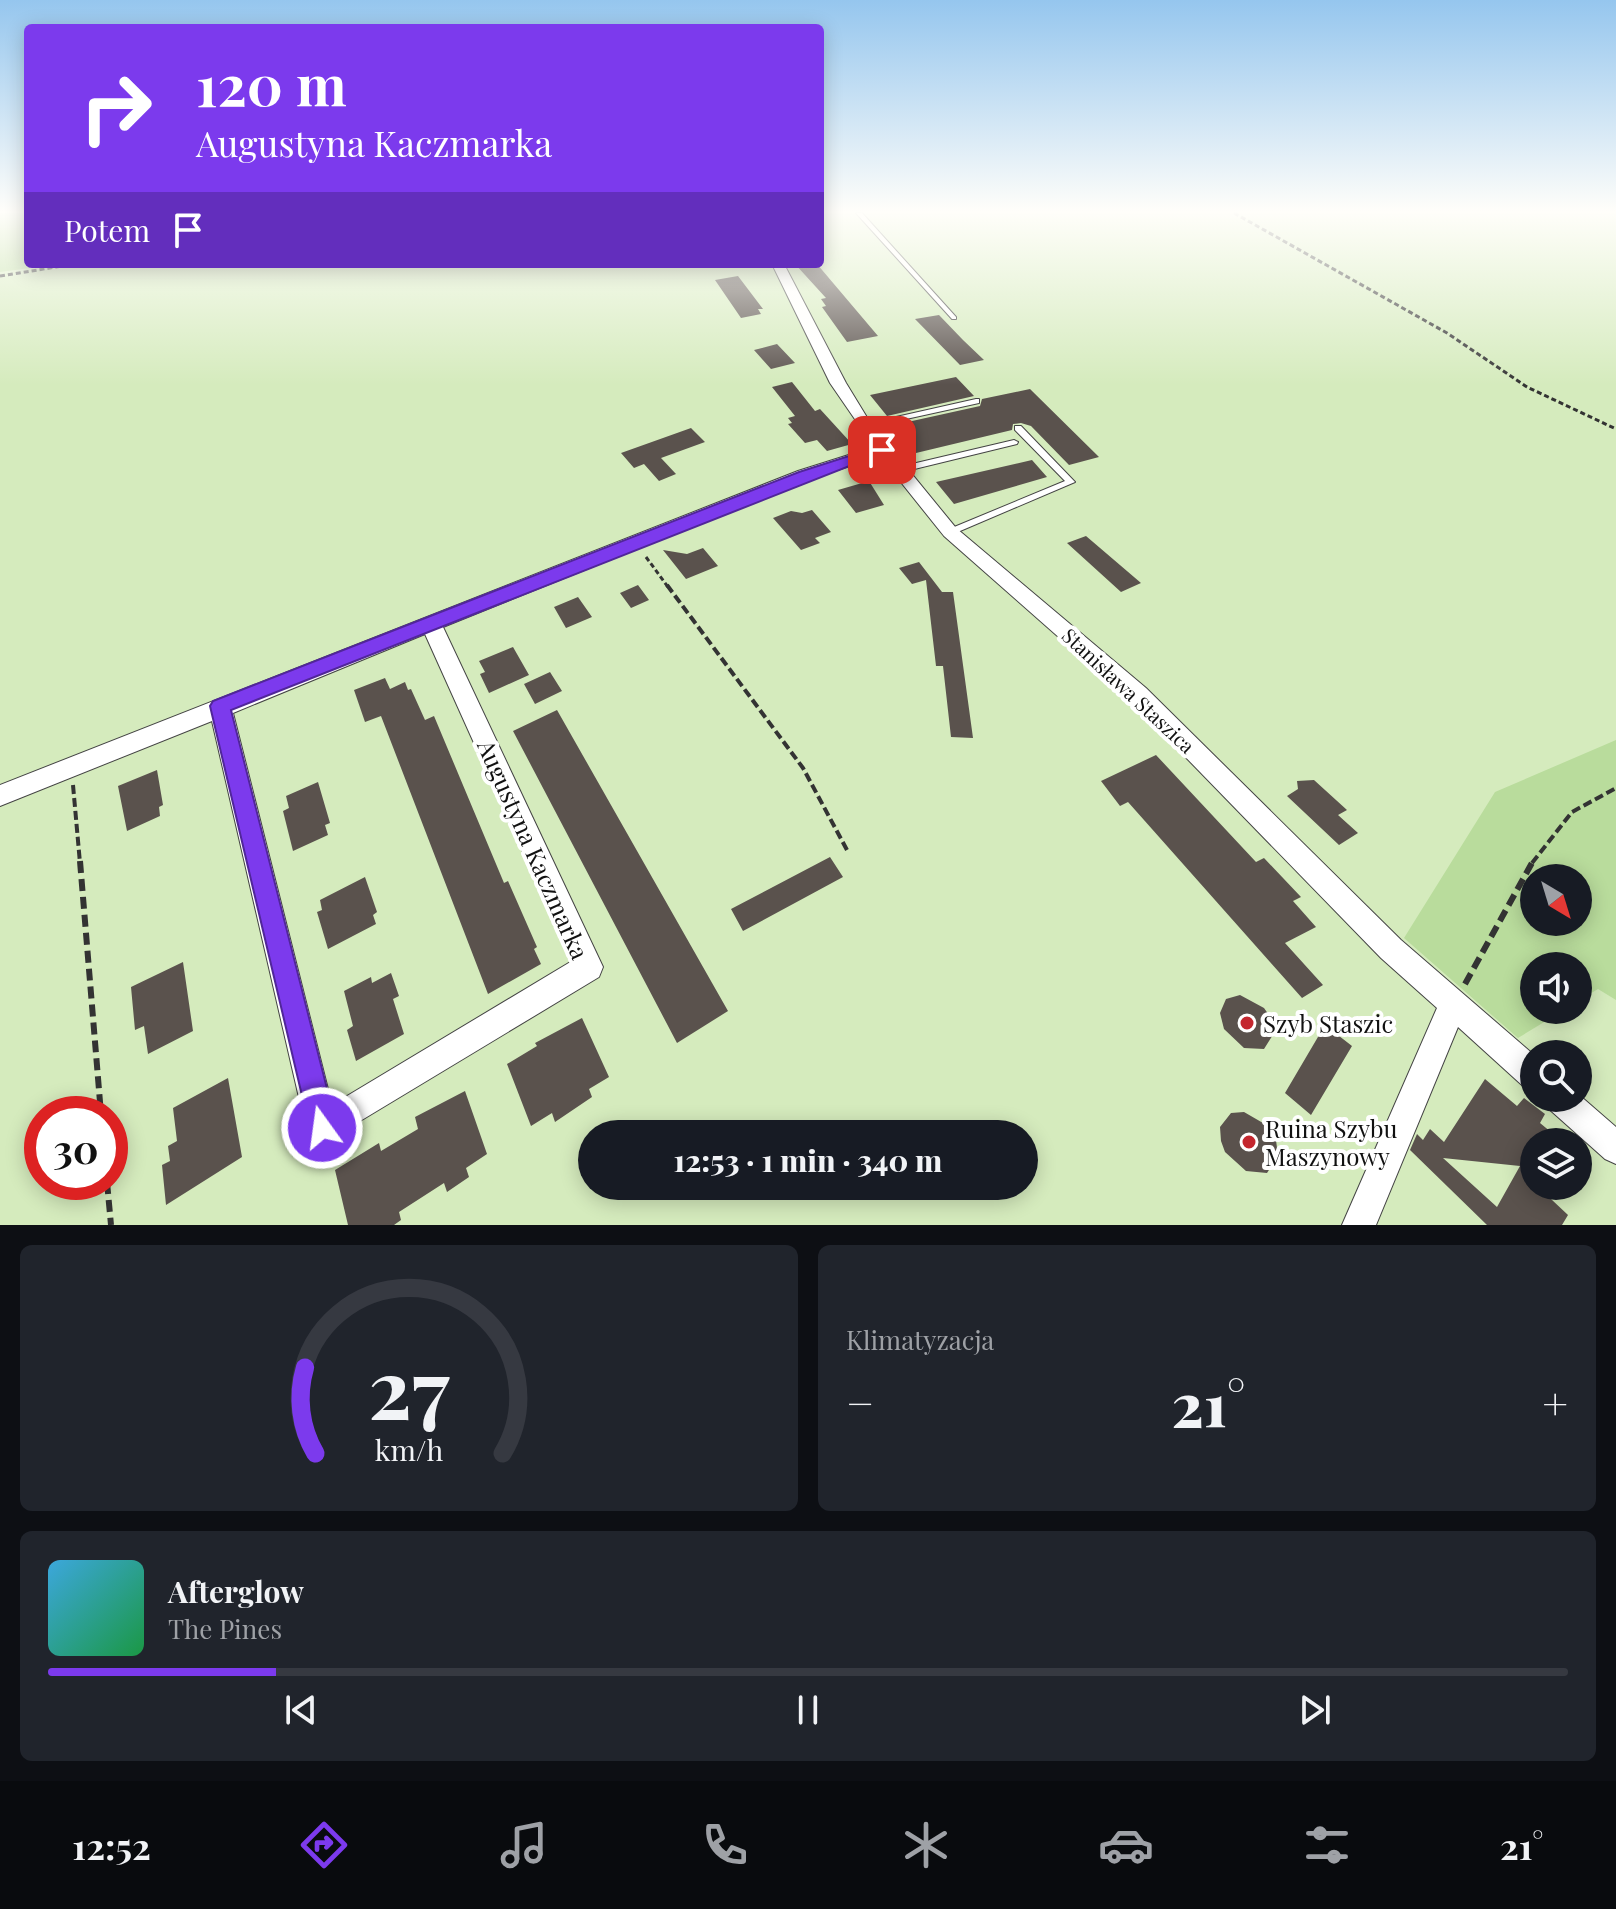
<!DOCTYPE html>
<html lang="pl">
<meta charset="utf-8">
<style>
:root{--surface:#171b24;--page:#20242c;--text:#f1f3f6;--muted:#9ea1a6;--line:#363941;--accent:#7c3aed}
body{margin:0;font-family:"Playfair Display",serif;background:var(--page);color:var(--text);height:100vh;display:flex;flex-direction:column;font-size:30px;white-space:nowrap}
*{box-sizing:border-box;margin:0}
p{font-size:26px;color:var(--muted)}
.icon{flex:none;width:44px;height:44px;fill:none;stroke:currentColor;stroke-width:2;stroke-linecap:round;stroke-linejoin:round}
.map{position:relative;height:1225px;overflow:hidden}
.side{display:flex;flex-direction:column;gap:20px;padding:20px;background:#0d0f14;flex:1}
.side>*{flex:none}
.top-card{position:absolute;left:24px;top:24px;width:800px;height:244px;border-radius:8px;box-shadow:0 4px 20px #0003;background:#7c3aed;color:#fff;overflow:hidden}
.needle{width:52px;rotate:142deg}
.controls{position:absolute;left:1520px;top:864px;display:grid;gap:16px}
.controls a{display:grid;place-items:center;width:72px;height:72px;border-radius:50%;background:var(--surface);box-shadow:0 4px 20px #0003;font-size:40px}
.speed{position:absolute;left:24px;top:1096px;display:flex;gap:16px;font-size:40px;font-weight:700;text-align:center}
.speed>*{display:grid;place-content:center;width:104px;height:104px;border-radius:50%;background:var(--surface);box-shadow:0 4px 20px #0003;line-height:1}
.speed .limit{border:12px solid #d22;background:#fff;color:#111}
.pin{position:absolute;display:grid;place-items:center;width:68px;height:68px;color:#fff;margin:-34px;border-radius:16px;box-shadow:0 4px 12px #0006}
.me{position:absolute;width:88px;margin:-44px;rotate:346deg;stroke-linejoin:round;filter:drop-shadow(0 0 6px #0008)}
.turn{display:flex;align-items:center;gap:28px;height:168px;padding:0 40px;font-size:36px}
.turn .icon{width:104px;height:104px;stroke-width:2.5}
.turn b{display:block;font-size:56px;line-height:68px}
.then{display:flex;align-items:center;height:76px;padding:0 40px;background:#0003;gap:16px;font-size:30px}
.big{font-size:60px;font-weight:800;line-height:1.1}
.side .tile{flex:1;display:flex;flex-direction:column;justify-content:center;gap:12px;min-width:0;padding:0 28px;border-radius:12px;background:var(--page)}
.side .dial{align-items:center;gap:0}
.dial svg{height:208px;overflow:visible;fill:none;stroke:var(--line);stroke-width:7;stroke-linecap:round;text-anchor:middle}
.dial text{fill:var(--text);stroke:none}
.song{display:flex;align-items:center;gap:24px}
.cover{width:96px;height:96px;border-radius:12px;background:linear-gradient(135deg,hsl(200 70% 55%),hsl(140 70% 35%))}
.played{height:8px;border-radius:4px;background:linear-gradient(90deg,var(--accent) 15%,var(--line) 15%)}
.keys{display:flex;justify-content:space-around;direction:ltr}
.heat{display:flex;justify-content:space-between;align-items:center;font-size:44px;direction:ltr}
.side .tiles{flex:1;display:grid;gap:20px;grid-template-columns:1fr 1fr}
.tile:last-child{grid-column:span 2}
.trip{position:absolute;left:578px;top:1120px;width:460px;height:80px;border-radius:40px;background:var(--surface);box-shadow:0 4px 20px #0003;font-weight:800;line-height:80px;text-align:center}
.tabs{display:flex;height:128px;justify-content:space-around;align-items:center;background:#090b0e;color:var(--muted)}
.tabs .icon{width:56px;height:56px}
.tabs .on{color:var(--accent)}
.tabs b{font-size:36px;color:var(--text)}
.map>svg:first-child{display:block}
.green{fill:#d5ebbd;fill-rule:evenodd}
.forest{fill:#b9dc9c;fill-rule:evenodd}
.building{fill:#5a524d;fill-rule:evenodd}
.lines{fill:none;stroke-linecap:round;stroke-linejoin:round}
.lane-casing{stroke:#444;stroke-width:2}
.street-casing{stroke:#444;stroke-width:2}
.path-far2{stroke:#333;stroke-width:3;stroke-dasharray:5 3;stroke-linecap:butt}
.path-far1{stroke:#333;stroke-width:4;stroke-dasharray:9 4;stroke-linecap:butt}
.path{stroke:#333;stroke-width:6;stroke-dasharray:12 6;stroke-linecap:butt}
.lane{fill:#fff;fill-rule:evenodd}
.street{fill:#fff;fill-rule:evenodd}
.route{fill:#7c3aed;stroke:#51269a;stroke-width:2}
.poi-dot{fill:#c4262e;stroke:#fff;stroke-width:3}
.labels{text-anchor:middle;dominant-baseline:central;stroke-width:8;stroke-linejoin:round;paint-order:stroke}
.street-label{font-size:20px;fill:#111;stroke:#fff}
.near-street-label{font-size:24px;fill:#111;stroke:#fff}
.near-poi-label{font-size:24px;fill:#111;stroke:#fff;text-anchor:start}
</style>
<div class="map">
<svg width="1616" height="1225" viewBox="0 0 1616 1225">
<rect width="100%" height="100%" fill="#fffdf5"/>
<path class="green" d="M0 213H28V264H820V213H1616V1225H0ZM1534 878H1578V922H1534ZM1534 966H1578V1010H1534ZM1534 1054H1578V1098H1534ZM42 1114H110V1182H42ZM592 1134H1024V1186H592ZM1534 1142H1578V1186H1534Z"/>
<path class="forest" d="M0 213H28V264H60L0 272Z
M1616 740V1000L1598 989 1578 1001V966H1534V1010H1564L1518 1038 1404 938 1495 792ZM1534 878H1578V922H1534Z"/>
<path class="building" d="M795 264H817L878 336 847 342 822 307 826 306 821 299 826 298Z
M738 276 763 309H758L761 314 741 318 715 280Z
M939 315 963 340 984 360 960 365 915 319Z
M777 344 795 363 771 369 754 350Z
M956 377 974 396 887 416 870 395Z
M792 382 815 411 820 409 852 444 827 451 817 440 805 443 788 424 792 423 788 418 795 416 772 387Z
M1030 389 1099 457 1069 465 1031 426 1021 423 1013 424 1012 430 916 453 894 425 980 406 982 399Z
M691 428 705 442 661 458 676 474 659 481 644 464 634 468 621 453Z
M1032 460 1047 477 954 504 936 482Z
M869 481 884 505 856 513 838 490Z
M812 510 831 532 815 538 820 543 801 550 773 518 791 511 802 513Z
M1086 536 1141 583 1121 592 1067 543Z
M703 548 718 566 686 579 663 550 687 554Z
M919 562 942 592H953L973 738 951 737 943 666H936L926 580 912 584 899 568Z
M638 585 649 600 631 608 620 593Z
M578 597 592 617 566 628 554 607Z
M513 647 529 675 489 693 480 674 485 672 479 661Z
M550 672 562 691 535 704 524 684Z
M385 678 390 689 405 682 408 690 411 689 425 720 434 716 504 883 508 881 537 947 534 949 541 964 488 994 381 716 365 722 354 690Z
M557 710 728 1011 677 1043 513 731Z
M1156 755 1256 862 1264 858 1301 897 1293 901 1316 927 1285 943 1323 985 1302 998 1128 802 1120 806 1101 781Z
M157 770 163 805 159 807 160 816 127 831 118 786Z
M1314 780 1347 810 1338 815 1358 833 1339 845 1287 796 1298 789 1297 781Z
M318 782 330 823 325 825 328 835 293 851 283 811 289 808 286 796Z
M830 857 843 877 743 931 731 909Z
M365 877 377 912 373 915 376 924 328 949 317 912 322 910 320 900Z
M183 962 193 1031 148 1054 144 1026 135 1030 131 987Z
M391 973 399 996 393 999 404 1034 356 1061 347 1030 353 1026 344 991 371 977 372 983Z
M1240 995 1264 1008 1271 1018 1274 1033 1264 1049 1244 1048 1224 1029 1220 1013 1226 999Z
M582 1018 609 1077 589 1089 592 1097 555 1122 552 1113 531 1126 507 1064 537 1046 535 1043Z
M1325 1025 1352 1046 1311 1115 1285 1093Z
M228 1078 242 1157 166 1205 162 1165 170 1161 168 1146 177 1141 173 1108Z
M1485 1079 1517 1106 1524 1098 1545 1114 1540 1123 1563 1142H1534V1186H1557L1551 1199 1568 1215 1562 1225H1487L1410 1150 1417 1134 1423 1140 1430 1129 1444 1142ZM1443 1158 1520 1166 1497 1207Z
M465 1091 487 1154 466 1168 469 1177 447 1192 444 1183 399 1212 401 1220 394 1225H348L335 1170 379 1143 381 1151 418 1129 415 1117Z
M1244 1112 1263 1123 1276 1140 1278 1156 1267 1173 1246 1171 1225 1152 1221 1141 1220 1127 1231 1113Z"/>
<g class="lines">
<g class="lane-casing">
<path id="lane" d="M856 213H862L956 317V319H952Z
M976 399H979V403L865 428 861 426 865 424Z
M1015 426H1021L1075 482 953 534H947L945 532 947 530 1065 481 1015 430Z
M1014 440 1018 442 1017 444 898 473 894 470 895 468Z"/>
</g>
<g class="street-casing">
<path id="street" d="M772 264H784L846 383 871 424 956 528 1146 688 1401 940 1534 1055V1090L1523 1086 1458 1027 1376 1225H1342L1437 1008 1381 958 1130 700 944 536 880 456 810 479 443 627 603 967 599 977 322 1144 311 1139 306 1128 212 721 0 806V785L798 471 874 447 830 383ZM425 634 572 961 332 1105 233 713Z
M1578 1094 1616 1127V1164L1605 1159 1549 1109 1545 1098H1578Z"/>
</g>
<path class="path-far2" d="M1234 213 1447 333 1527 387 1616 429
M0 276 75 264
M646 557 668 587"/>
<path class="path-far1" d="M667 585 803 768 847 850
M73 785 80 863
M1532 863 1572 812 1616 788"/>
<path class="path" d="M80 861 101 1114
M1465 984 1533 861
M107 1182 111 1225"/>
<use href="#lane" class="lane"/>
<use href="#street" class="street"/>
</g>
<linearGradient id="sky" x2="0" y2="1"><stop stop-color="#95c6ee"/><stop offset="0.55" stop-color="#fffefa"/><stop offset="1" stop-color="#fffefa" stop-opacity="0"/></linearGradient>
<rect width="1616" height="385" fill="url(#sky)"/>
<path class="route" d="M877 447 890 450 231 710 337 1128 332 1138 322 1142 312 1138 210 706 213 701 799 472Z"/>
<g class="poi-dot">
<circle cx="1247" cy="1023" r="8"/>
<circle cx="1249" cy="1142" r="8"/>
</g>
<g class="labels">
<g class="street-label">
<text transform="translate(1129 690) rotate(43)">Stanisława Staszica</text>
</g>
<g class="near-street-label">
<text transform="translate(534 849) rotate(66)">Augustyna Kaczmarka</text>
</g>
<g class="near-poi-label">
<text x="1263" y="1023">Szyb Staszic</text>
<text x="1265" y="1128">Ruina Szybu<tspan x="1265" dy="28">Maszynowy</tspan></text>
</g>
</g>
</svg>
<div class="controls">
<a><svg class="needle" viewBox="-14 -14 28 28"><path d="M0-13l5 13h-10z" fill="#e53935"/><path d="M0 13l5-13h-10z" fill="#9ea1a6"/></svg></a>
<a><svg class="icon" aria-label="sound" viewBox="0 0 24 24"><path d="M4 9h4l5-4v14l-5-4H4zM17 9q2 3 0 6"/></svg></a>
<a><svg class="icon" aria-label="search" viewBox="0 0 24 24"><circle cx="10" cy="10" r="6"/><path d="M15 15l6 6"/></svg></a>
<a><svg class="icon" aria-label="layers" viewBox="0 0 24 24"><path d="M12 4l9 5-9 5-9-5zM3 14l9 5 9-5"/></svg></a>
</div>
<div class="speed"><div class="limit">30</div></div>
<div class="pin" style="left:882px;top:450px;background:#d93025"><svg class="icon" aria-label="arrive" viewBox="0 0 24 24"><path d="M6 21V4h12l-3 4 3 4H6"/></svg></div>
<svg class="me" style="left:322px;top:1128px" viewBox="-20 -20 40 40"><circle r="17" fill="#7c3aed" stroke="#fff" stroke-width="3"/><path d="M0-11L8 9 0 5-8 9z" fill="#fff"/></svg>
<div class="trip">12:53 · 1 min · 340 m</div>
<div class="top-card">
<div class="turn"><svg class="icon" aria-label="right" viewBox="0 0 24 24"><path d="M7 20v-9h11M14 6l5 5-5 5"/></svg><div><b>120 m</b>Augustyna Kaczmarka</div></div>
<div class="then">Potem<svg class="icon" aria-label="arrive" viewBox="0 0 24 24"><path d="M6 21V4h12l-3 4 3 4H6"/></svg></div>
</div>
</div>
<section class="side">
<div class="tiles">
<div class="tile dial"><svg viewBox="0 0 100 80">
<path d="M14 69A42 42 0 1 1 86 69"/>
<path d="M14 69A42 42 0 0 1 10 36" stroke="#7c3aed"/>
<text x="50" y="56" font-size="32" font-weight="700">27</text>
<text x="50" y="72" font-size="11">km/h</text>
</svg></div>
<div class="tile"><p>Klimatyzacja</p>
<div class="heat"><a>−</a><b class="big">21°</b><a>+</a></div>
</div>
<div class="tile">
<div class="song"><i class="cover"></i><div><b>Afterglow</b><p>The Pines</p></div></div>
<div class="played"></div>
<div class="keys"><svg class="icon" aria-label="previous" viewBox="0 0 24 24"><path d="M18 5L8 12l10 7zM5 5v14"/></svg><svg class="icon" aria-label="pause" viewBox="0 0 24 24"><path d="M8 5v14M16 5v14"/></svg><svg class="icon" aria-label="next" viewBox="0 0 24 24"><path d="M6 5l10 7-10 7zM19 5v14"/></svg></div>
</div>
</div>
</section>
<nav class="tabs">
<b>12:52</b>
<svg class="icon on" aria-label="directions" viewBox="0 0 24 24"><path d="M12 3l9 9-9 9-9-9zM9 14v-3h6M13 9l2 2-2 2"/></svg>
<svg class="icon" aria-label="music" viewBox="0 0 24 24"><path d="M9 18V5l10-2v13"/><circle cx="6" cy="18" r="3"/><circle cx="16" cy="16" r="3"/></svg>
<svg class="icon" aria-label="phone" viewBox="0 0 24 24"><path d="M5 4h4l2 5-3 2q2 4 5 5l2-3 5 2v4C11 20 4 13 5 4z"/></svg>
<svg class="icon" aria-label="climate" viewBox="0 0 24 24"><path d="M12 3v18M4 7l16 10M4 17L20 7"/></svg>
<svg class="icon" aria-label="car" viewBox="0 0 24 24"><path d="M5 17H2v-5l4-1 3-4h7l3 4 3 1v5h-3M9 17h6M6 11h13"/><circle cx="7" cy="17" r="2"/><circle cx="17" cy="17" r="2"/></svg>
<svg class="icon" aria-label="filters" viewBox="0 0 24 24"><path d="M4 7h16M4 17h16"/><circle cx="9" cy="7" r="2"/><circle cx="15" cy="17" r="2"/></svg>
<b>21°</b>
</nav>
